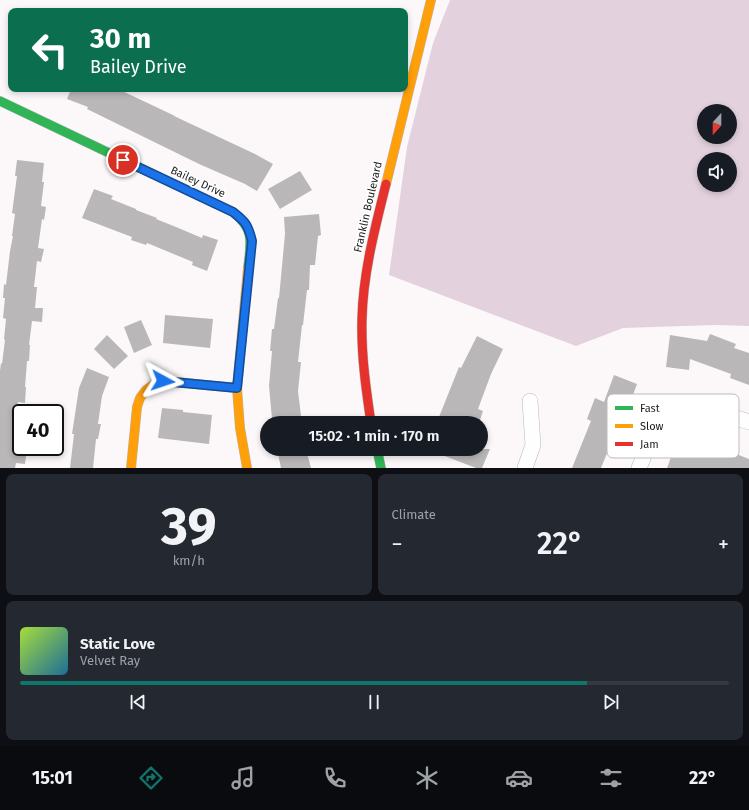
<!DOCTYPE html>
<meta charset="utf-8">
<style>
:root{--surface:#171b24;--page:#242831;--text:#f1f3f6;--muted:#9ea1a6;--line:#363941;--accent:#0f766e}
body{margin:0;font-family:"Fira Sans",sans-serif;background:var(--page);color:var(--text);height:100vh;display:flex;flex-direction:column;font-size:15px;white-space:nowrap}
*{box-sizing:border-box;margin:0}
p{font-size:13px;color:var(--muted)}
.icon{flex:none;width:22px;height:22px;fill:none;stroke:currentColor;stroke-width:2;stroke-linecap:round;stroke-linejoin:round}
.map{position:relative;height:468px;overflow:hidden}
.side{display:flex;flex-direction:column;gap:6px;padding:6px;background:#0d0f14;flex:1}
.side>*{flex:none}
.banner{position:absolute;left:8px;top:8px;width:400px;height:84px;border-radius:8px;box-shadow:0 2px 6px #0003;background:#0b6e4f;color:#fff;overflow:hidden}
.needle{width:26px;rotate:201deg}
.fabs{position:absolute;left:697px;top:104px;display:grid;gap:8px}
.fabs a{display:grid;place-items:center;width:40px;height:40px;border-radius:50%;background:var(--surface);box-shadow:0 2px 6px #0003;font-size:20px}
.speed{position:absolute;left:12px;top:404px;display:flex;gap:8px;font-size:20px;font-weight:700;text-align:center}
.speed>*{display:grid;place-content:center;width:52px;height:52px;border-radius:50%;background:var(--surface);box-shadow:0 2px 6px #0003;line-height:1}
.speed .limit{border:2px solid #111;border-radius:6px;background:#fff;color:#111}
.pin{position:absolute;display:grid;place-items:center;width:34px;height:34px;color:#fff;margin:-17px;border:2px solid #fff;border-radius:50%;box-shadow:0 1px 4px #0007}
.me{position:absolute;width:44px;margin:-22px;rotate:95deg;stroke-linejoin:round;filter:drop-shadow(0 0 3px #0008)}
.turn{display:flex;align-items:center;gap:14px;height:84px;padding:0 16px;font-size:18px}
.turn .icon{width:52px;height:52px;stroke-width:2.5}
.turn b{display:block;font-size:28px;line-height:34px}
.big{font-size:30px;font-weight:600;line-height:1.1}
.side .tile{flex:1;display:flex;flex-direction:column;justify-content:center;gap:6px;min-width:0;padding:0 14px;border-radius:8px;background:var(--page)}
.side .dial{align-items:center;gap:0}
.dial b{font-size:52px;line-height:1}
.song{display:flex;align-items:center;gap:12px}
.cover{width:48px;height:48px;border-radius:6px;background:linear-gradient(135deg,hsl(80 70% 55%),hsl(200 70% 35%))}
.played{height:4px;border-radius:2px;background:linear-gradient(90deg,var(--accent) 80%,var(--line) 80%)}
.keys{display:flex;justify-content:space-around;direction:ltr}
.heat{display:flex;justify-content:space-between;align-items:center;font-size:22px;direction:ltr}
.side .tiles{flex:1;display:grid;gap:6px;grid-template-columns:1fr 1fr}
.tile:last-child{grid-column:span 2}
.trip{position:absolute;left:260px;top:416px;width:228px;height:40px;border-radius:20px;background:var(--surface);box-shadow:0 2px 6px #0003;font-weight:600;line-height:40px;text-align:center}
.tabs{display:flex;height:64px;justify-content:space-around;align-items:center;background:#090b0e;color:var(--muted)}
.tabs .icon{width:28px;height:28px}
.tabs .selected{color:var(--accent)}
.tabs b{font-size:18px;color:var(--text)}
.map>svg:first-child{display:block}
.forest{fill:#e3d2de;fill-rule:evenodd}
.building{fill:#b9b7b8}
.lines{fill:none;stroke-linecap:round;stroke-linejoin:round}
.street-casing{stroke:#b9b7b8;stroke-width:16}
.fast-casing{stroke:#b9b7b8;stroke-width:10}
.slow-casing{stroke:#b9b7b8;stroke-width:10}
.jam-casing{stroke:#b9b7b8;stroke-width:10}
.street{stroke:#fffefe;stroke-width:15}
.fast{stroke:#30b455;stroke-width:9}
.slow{stroke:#ff9f0a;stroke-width:9}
.jam{stroke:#e5322d;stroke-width:9}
.route-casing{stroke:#114b97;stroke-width:10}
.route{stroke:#1a73e8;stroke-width:7}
.labels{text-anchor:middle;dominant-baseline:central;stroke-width:3.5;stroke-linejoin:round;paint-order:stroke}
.street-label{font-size:11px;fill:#1d1b1c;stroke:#fff}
.key{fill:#fff;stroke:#bbb;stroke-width:1}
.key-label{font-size:11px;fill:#1d1b1c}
</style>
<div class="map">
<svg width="749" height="468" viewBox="0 0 749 468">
<rect width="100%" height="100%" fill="#fcf8fa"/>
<path class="forest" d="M450 0H749V326L715 325 623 328 576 346 389 275 407 147 433 43ZM704 111H730V137H704ZM704 159H730V185H704Z"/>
<path class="building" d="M71 89H118L175 116H174L255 154 273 164 257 191 245 184 199 164 87 109 88 107 67 99Z
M17 160 44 163 42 182H44L41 206 46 207 44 220 42 219 38 248 44 249 41 262 37 261 34 287H37L35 308H43L42 322 32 321 29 345H30L29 361H27L25 387H26L25 403 18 402 16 427H21V448L27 449 25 464 16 463 15 468H0V371L1 363 2 364 5 340 4 339 6 319 3 318 5 298H3L4 284 6 285 10 251 13 236H12L15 214 12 213 17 176H15Z
M300 171 312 190 280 209 268 189Z
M94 189 113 196 111 199 136 209V210L157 218 156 219 176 227 202 238 203 235 218 240 207 271 192 265 193 262 147 243 146 245 131 240 132 237 82 218Z
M319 214 321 235 318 236 315 265H310L309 290H307L303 325H302L298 362H301L298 391 301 416 272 419 269 386 272 351H270L272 329H274L278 298H279L285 234 284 217Z
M165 315 213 319 210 348 163 343Z
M141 320 152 345 134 353 124 327Z
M710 334 736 344 734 348 749 353V385L730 378 731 374 690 359 689 370 666 367 670 335 707 341Z
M107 335 128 356 114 369 94 349Z
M477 336 503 349 491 374 478 409 483 411 479 423H454L439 417 459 367 461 368Z
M87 368 109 377 102 396 98 424H101L98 439H96L93 468H70L74 434H72L79 388Z
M614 375 637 384 627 411H629L621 432 616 431 601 468H572L591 421 587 419 595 398 604 402Z
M162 408 183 410V412L212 415 209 444 158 438Z
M693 437 749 459V468H667L678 438 691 443Z
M277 449H306L311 468H281Z
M429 449H490L482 468H476L429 450Z"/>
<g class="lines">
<g class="street-casing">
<path id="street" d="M525 468 533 445 530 401
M639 468 660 416C671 406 678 404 693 404L749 422"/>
</g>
<g class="fast-casing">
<path id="fast" d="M0 101 233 212C255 230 251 242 248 268
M377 449 381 468"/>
</g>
<g class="slow-casing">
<path id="slow" d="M386 184 431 0
M131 468 137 407 140 398 146 390 153 385 163 381 237 388
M247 468 240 428 237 388 248 268"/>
</g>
<g class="jam-casing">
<path id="jam" d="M371 423C366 389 361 354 362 319 363 273 375 228 386 184"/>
</g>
<use href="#street" class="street"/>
<use href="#fast" class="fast"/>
<use href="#slow" class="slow"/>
<use href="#jam" class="jam"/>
</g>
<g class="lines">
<g class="route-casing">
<path id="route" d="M123 160 233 212C246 222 248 225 252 241L237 388 163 381"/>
</g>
<use href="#route" class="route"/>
</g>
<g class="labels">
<g class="street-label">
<text transform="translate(198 182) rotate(25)">Bailey Drive</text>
<text transform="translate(368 207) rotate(-77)">Franklin Boulevard</text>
</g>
</g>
<rect x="607" y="394" width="132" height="64" rx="6" class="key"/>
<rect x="615" y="406" width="18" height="4" fill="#30b455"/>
<rect x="615" y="424" width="18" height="4" fill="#ff9f0a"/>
<rect x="615" y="442" width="18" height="4" fill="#e5322d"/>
<g class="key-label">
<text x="640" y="412">Fast</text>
<text x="640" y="430">Slow</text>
<text x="640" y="448">Jam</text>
</g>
</svg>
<div class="fabs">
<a><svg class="needle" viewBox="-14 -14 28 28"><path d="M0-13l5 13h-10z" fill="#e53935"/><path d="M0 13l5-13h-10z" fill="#9ea1a6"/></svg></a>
<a><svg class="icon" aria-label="sound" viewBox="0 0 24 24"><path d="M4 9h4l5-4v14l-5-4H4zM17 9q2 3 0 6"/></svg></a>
</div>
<div class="speed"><div class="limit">40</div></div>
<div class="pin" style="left:123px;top:160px;background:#d93025"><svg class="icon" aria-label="arrive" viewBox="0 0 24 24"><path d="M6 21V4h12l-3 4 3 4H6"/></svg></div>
<svg class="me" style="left:163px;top:381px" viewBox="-20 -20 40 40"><path d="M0-17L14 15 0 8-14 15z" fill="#1a73e8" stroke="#fff" stroke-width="4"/></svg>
<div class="trip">15:02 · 1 min · 170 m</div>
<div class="banner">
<div class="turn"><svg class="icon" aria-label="left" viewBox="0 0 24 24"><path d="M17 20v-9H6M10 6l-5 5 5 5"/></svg><div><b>30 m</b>Bailey Drive</div></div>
</div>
</div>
<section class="side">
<div class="tiles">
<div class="tile dial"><b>39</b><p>km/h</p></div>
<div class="tile"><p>Climate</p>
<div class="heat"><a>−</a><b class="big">22°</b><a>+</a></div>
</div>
<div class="tile">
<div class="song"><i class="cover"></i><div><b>Static Love</b><p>Velvet Ray</p></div></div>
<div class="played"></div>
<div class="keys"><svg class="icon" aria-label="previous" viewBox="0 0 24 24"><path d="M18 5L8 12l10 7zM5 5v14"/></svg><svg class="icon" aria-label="pause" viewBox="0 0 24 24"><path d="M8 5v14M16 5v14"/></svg><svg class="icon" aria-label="next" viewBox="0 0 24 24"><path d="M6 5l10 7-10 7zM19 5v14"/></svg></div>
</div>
</div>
</section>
<nav class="tabs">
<b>15:01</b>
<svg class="icon selected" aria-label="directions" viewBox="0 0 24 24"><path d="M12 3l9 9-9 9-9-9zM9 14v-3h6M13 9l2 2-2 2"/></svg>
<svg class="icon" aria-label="music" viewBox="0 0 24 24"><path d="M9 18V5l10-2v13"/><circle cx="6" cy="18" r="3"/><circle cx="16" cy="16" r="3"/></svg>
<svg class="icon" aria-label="phone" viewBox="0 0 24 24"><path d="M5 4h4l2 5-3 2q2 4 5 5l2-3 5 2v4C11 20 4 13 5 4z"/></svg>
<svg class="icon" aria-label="climate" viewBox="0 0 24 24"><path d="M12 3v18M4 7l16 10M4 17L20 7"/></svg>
<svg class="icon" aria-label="car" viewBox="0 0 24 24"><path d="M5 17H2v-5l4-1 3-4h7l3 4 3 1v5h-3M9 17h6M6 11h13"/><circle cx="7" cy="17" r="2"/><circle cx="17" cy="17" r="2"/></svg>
<svg class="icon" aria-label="filters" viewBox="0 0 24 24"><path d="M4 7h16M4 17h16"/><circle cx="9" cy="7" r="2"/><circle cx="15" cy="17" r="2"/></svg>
<b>22°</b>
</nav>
